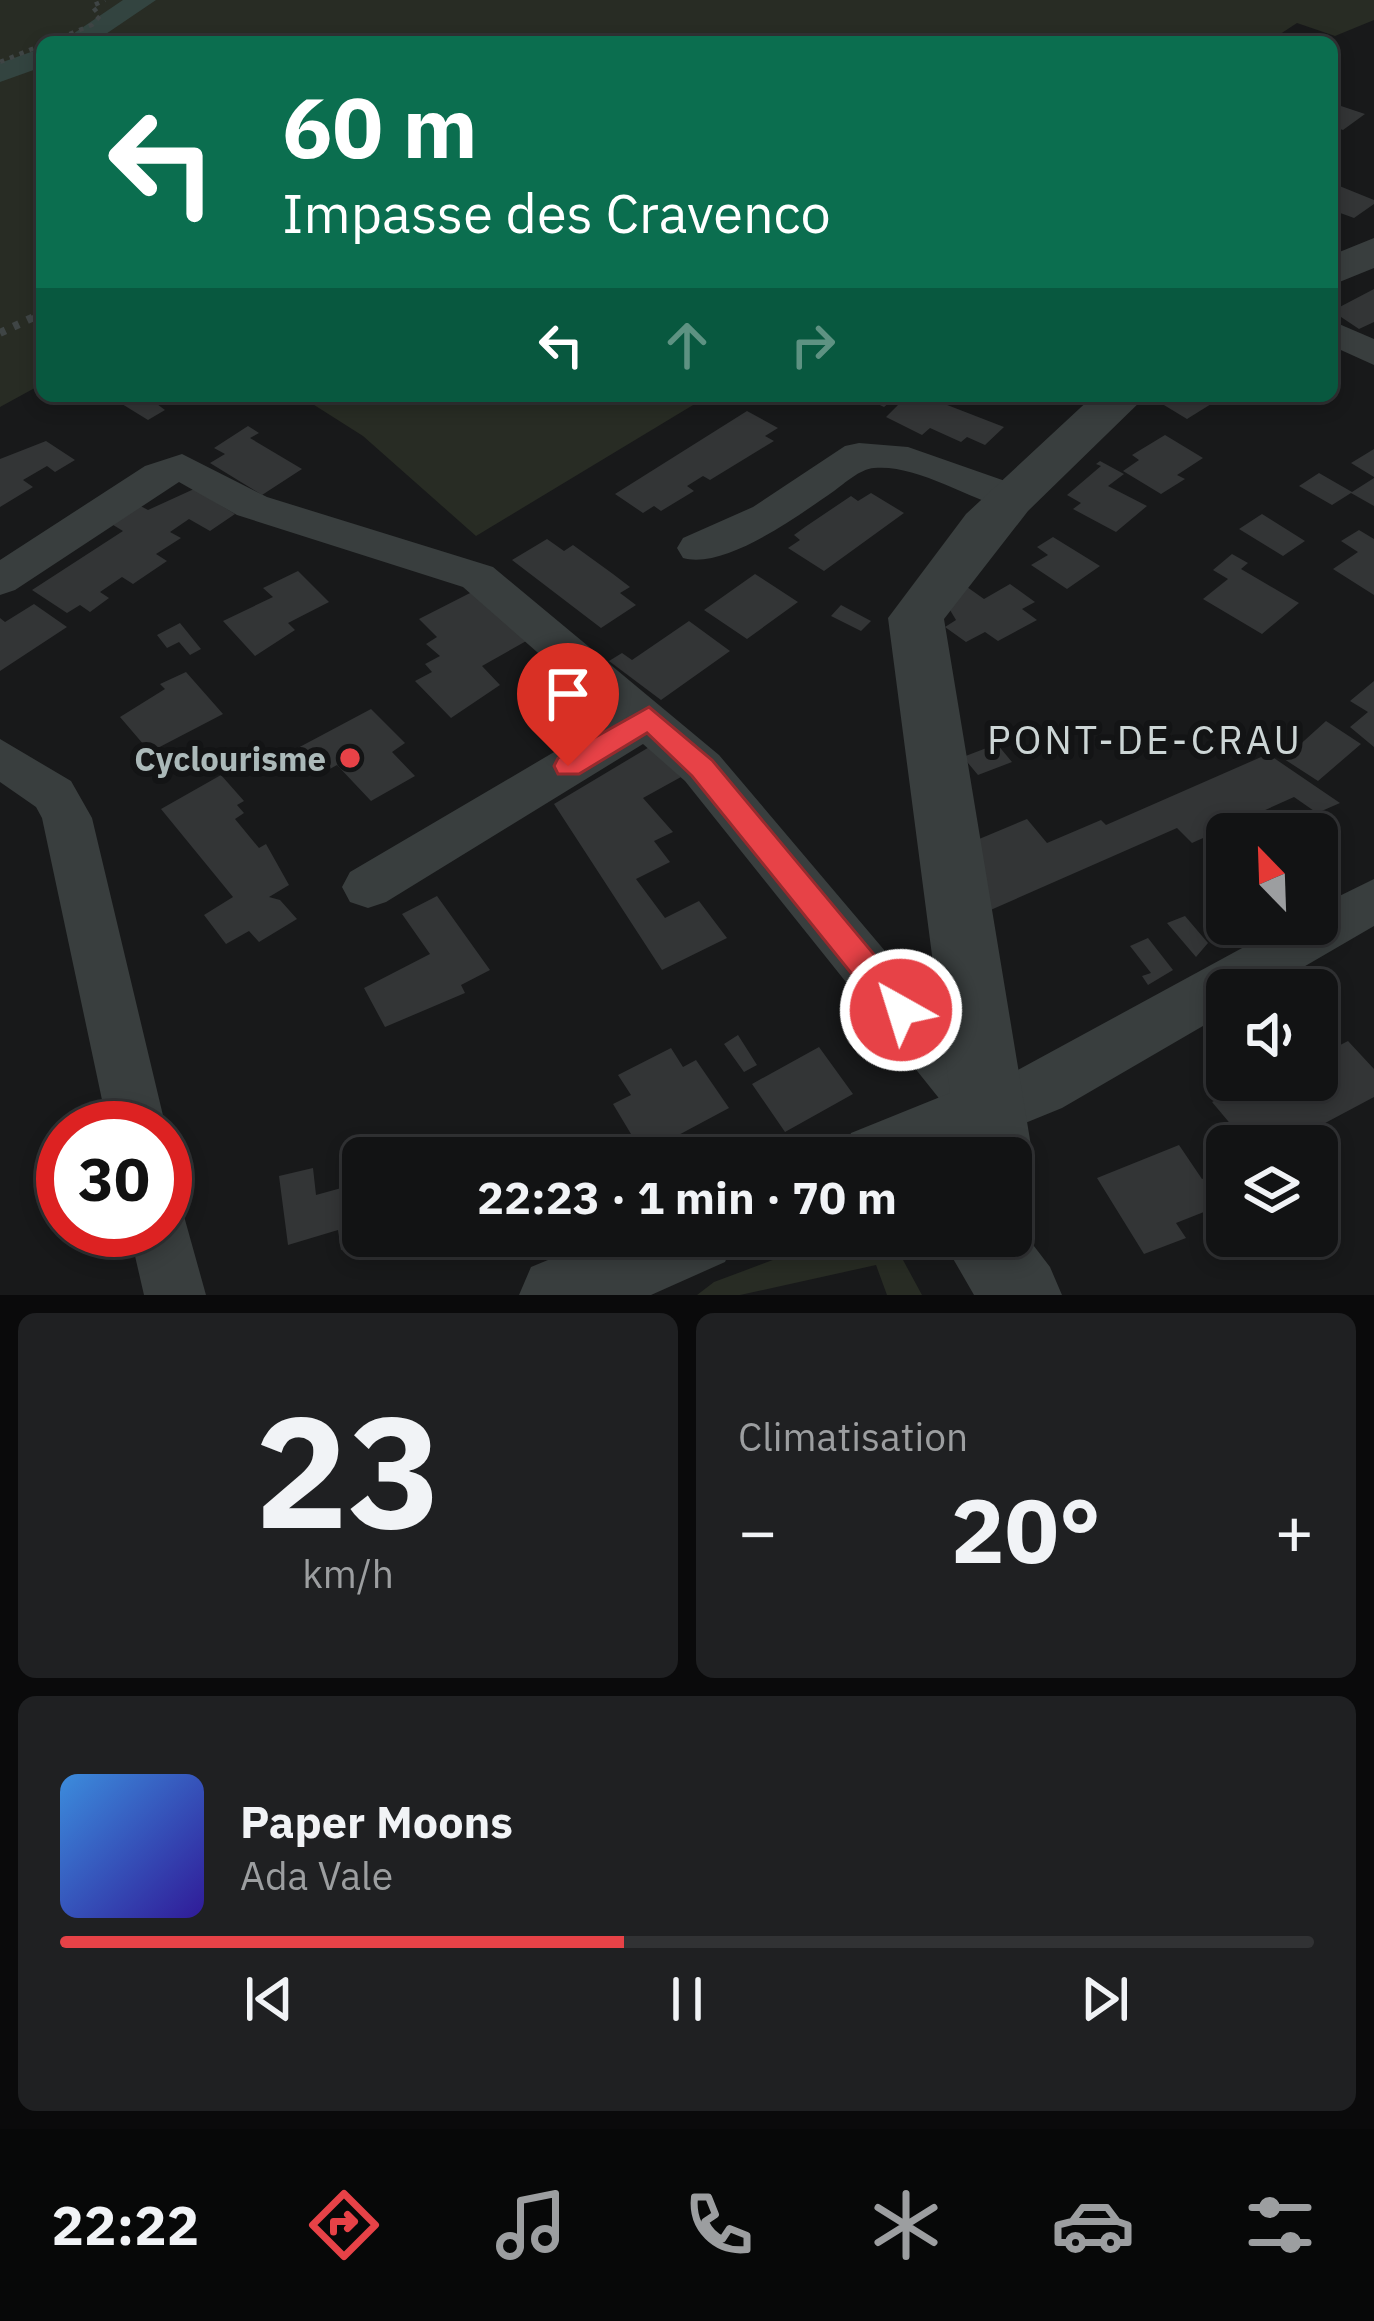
<!DOCTYPE html>
<html lang="fr">
<meta charset="utf-8">
<style>
:root{--surface:#121314;--page:#1f2022;--text:#f1f3f6;--muted:#9c9ea0;--line:#313234;--accent:#e74247}
body{margin:0;font-family:"IBM Plex Sans",sans-serif;background:var(--page);color:var(--text);height:100vh;display:flex;flex-direction:column;font-size:45px;white-space:nowrap}
*{box-sizing:border-box;margin:0}
p{font-size:39px;color:var(--muted)}
.icon{flex:none;width:66px;height:66px;fill:none;stroke:currentColor;stroke-width:2;stroke-linecap:round;stroke-linejoin:round}
.map{position:relative;height:1295px;overflow:hidden}
.sheet{display:flex;flex-direction:column;gap:18px;padding:18px;background:#0a0a0b;flex:1}
.sheet>*{flex:none}
.hud{position:absolute;left:36px;top:36px;width:1302px;height:366px;border-radius:18px;box-shadow:0 6px 18px #0003,0 0 0 3px var(--line);background:#0b6e4f;color:#fff;overflow:hidden}
.needle{width:78px;rotate:337deg}
.controls{position:absolute;left:1206px;top:813px;display:grid;gap:24px}
.controls a{display:grid;place-items:center;width:132px;height:132px;border-radius:18px;background:var(--surface);box-shadow:0 6px 18px #0003,0 0 0 3px var(--line);font-size:60px}
.speed{position:absolute;left:36px;top:1101px;display:flex;gap:24px;font-size:60px;font-weight:700;text-align:center}
.speed>*{display:grid;place-content:center;width:156px;height:156px;border-radius:50%;background:var(--surface);box-shadow:0 6px 18px #0003,0 0 0 3px var(--line);line-height:1}
.speed .limit{border:18px solid #d22;background:#fff;color:#111}
.pin{position:absolute;display:grid;place-items:center;width:102px;height:102px;color:#fff;margin:-123px -51px;border-radius:50% 50% 50% 0;rotate:-45deg;box-shadow:0 0 12px #0007}
.pin .icon{rotate:45deg}
.me{position:absolute;width:132px;margin:-66px;rotate:321deg;stroke-linejoin:round;filter:drop-shadow(0 0 9px #0008)}
.turn{display:flex;align-items:center;gap:42px;height:252px;padding:0 48px;font-size:54px}
.turn .icon{width:156px;height:156px;stroke-width:2.5}
.turn b{display:block;font-size:84px;line-height:102px}
.lanes{display:flex;align-items:center;height:114px;padding:0 48px;background:#0003;justify-content:center;gap:60px;direction:ltr}
.lanes .off{opacity:.35}
.big{font-size:90px;font-weight:700;line-height:1.1}
.sheet .card{flex:1;display:flex;flex-direction:column;justify-content:center;gap:18px;min-width:0;padding:0 42px;border-radius:18px;background:var(--page)}
.sheet .dial{align-items:center;gap:0}
.dial b{font-size:156px;line-height:1}
.song{display:flex;align-items:center;gap:36px}
.cover{width:144px;height:144px;border-radius:18px;background:linear-gradient(135deg,hsl(210 70% 55%),hsl(250 70% 35%))}
.played{height:12px;border-radius:6px;background:linear-gradient(90deg,var(--accent) 45%,var(--line) 45%)}
.keys{display:flex;justify-content:space-around;direction:ltr}
.heat{display:flex;justify-content:space-between;align-items:center;font-size:66px;direction:ltr}
.sheet .tiles{flex:1;display:grid;gap:18px;grid-template-columns:1fr 1fr}
.card:last-child{grid-column:span 2}
.trip{position:absolute;left:342px;top:1137px;width:690px;height:120px;border-radius:18px;background:var(--surface);box-shadow:0 6px 18px #0003,0 0 0 3px var(--line);font-weight:700;line-height:120px;text-align:center}
.tabs{display:flex;height:192px;justify-content:space-around;align-items:center;background:#070808;color:var(--muted)}
.tabs .icon{width:84px;height:84px}
.tabs .current{color:var(--accent)}
.tabs b{font-size:54px;color:var(--text)}
.map>svg:first-child{display:block}
.green{fill:#282c24}
.lines{fill:none;stroke-linecap:round;stroke-linejoin:round}
.canal{fill:#334440;fill-rule:evenodd}
.building{fill:#333536}
.path-far1{stroke:#3f4545;stroke-width:4.5;stroke-dasharray:4.5 6;stroke-linecap:butt}
.path{stroke:#3f4545;stroke-width:8;stroke-dasharray:6 9;stroke-linecap:butt}
.minor{fill:#393e3e;fill-rule:evenodd}
.tertiary{fill:#393e3e;fill-rule:evenodd}
.route{fill:#e74247;stroke:#962b2e;stroke-width:3}
.poi-dot{fill:#e74247;stroke:#131415;stroke-width:4.5}
.labels{text-anchor:middle;dominant-baseline:central;stroke-width:12;stroke-linejoin:round;paint-order:stroke}
.poi-label{font-size:33px;font-weight:bold;fill:#abb9b9;stroke:#131415;text-anchor:end}
.quarter-label{font-size:39px;letter-spacing:3px;fill:#ccd5d5;stroke:#131415}
</style>
<div class="map">
<svg width="1374" height="1295" viewBox="0 0 1374 1295">
<rect width="100%" height="100%" fill="#18191a"/>
<path class="green" d="M0 0H1374V20L1335 36 1297 23 1268 42H42V384L0 407Z
M300 396H708L476 536 363 436Z
M837 1236H890L922 1295H887L876 1265 740 1295H697L714 1282Z"/>
<g class="lines">
<path class="canal" d="M123 0H156L94 42H61Z
M42 48V67L0 82V63Z"/>
</g>
<path class="building" d="M1332 103 1365 114 1343 130 1332 126Z
M1332 183 1374 200V204L1354 218 1332 210Z
M1374 289V322L1359 329 1332 311Z
M109 396H171L157 404 165 410 148 420Z
M861 396H924L1004 427 985 445 967 437 961 442 930 428 922 435 886 417 898 405 890 402 884 407Z
M1160 396H1224L1187 419 1154 399Z
M747 411 778 428 765 436 774 441 710 480 703 476 687 486 694 491 661 511 654 506 643 513 615 494Z
M248 426 259 433 250 438 302 469 262 495 210 463 225 454 214 448Z
M1165 435 1203 458 1177 475 1185 479 1161 494 1123 471 1139 460 1132 455Z
M46 441 75 460 55 472 47 466 23 480 33 487 0 507V459Z
M1374 449V477L1351 463Z
M1100 461 1124 474 1108 486 1147 506 1116 532 1073 509 1081 503 1067 495 1101 466 1096 464Z
M1319 473 1352 492 1374 478V506L1351 493 1332 505 1299 486Z
M194 489 235 514 210 531 189 519 170 532 181 538 156 554 167 561 133 584 122 577 100 592 109 598 90 612 80 605 67 613 32 590 123 531 105 520 133 502 148 510Z
M871 493 904 513 824 571 788 548 800 540 794 535 805 527 851 496 858 501Z
M1262 514 1305 541 1283 556 1239 529Z
M1359 530 1374 539V595L1333 569 1358 552 1341 541Z
M1053 537 1100 566 1067 589 1031 565 1048 555 1037 547Z
M547 539 564 551 573 545 613 574 630 587 620 593 636 605 601 628 512 560Z
M1232 554 1248 563 1241 569 1299 603 1262 634 1203 599 1228 579 1213 570Z
M298 571 329 602 288 623 295 630 255 656 223 621 273 597 263 588Z
M755 574 798 602 747 639 704 610Z
M1010 584 1035 602 1022 609 1037 620 998 641 985 632 966 642 945 627 956 620 950 610 967 587 984 599Z
M472 592 528 640 482 666 500 685 451 718 415 681 432 672 425 664 440 656 426 644 437 637 419 619Z
M34 604 67 627 0 671V618L5 622Z
M841 605 871 621 861 631 831 616Z
M689 621 730 651 661 700 609 661 622 653 632 660Z
M180 623 201 649 190 655 179 642 167 648 157 635Z
M186 672 223 714 150 752 120 717 165 689 160 684Z
M1374 681V747L1350 727 1368 712 1350 701Z
M371 709 405 743 392 752 415 776 371 801 337 765 317 776 294 750Z
M1326 721 1361 744 1318 781 1284 759Z
M997 744 1012 762 978 775 963 757Z
M651 746 681 777 643 798 673 832 654 841 670 862 636 879 665 918 699 901 727 938 662 970 554 804Z
M1268 754 1340 803 1317 813 1294 797 1192 843 1177 828 986 912 972 842 1027 819 1047 843 1101 820 1106 825Z
M221 775 244 801 237 805 244 813 235 819 259 848 266 844 289 885 269 897 280 900 297 919 259 942 249 931 226 944 204 915 233 897 161 809Z
M437 896 490 970 461 985 465 993 385 1027 364 988 430 954 402 914Z
M1185 916 1208 943 1196 957 1167 923Z
M1148 938 1173 970 1148 985 1142 976 1151 973 1130 946Z
M738 1035 757 1065 744 1072 724 1044Z
M1348 1041 1374 1069V1097L1282 1146H1249L1212 1102 1252 1080H1317V1057Z
M819 1047 853 1094 785 1132 752 1084Z
M671 1048 683 1067 696 1060 729 1108 643 1154 613 1104 631 1095 618 1075Z
M1179 1145 1202 1179 1227 1171V1218L1219 1206 1176 1223 1186 1238 1144 1254 1097 1178Z
M313 1168 316 1195 363 1182V1236L386 1237 341 1250 338 1230 288 1245 279 1176Z"/>
<g class="lines">
<path class="path-far1" d="M50 42 92 25 100 16 92 6 105 0
M0 62 42 45
M30 319 42 313"/>
<path class="path" d="M0 333 36 316"/>
<path class="minor" d="M1332 321 1374 339V365L1332 346Z
M859 443 908 447 1022 487 1028 496 1022 505 1008 509C967 498 916 464 874 468 860 469 845 483 834 491 799 515 725 570 683 558L677 548 683 538 753 507 845 446Z
M182 454 267 497 493 567 719 755 996 1082 1286 924H1317V907L1374 879V926L1264 990H1227V1012L1062 1108 986 1139 966 1132 685 781 643 744 386 902 368 908 350 902 342 887 350 872 612 718 463 587 237 515 179 482 15 590 0 595V560L145 466Z
M0 739 71 781 92 818 166 1128 165 1131 108 1128 42 818 36 807 0 782Z
M165 1203 182 1209 206 1295H144L129 1230H165Z"/>
<path class="tertiary" d="M1374 238V268L1332 285V255Z
M1093 396H1146L1028 511 944 619 1033 1158 1022 1183 1011 1187V1158H840L851 1133 950 1093 888 618 966 514Z
M1011 1216 1050 1267 1062 1295H974L940 1236H1011Z
M606 1236H737L725 1262 651 1295H519L531 1267Z"/>
</g>
<path class="route" d="M649 707 712 760 912 1000 917 1010 912 1020 901 1024 889 1020 692 776 647 733 579 774H558L554 766 558 758Z"/>
<circle class="poi-dot" cx="350" cy="758" r="12"/>
<g class="labels">
<g class="poi-label">
<text x="326" y="758">Cyclourisme</text>
</g>
<g class="quarter-label">
<text x="1145" y="739">PONT-DE-CRAU</text>
</g>
</g>
</svg>
<div class="controls">
<a><svg class="needle" viewBox="-14 -14 28 28"><path d="M0-13l5 13h-10z" fill="#e53935"/><path d="M0 13l5-13h-10z" fill="#9c9ea0"/></svg></a>
<a><svg class="icon" aria-label="sound" viewBox="0 0 24 24"><path d="M4 9h4l5-4v14l-5-4H4zM17 9q2 3 0 6"/></svg></a>
<a><svg class="icon" aria-label="layers" viewBox="0 0 24 24"><path d="M12 4l9 5-9 5-9-5zM3 14l9 5 9-5"/></svg></a>
</div>
<div class="speed"><div class="limit">30</div></div>
<div class="pin" style="left:568px;top:766px;background:#d93025"><svg class="icon" aria-label="arrive" viewBox="0 0 24 24"><path d="M6 21V4h12l-3 4 3 4H6"/></svg></div>
<svg class="me" style="left:901px;top:1010px" viewBox="-20 -20 40 40"><circle r="17" fill="#e74247" stroke="#fff" stroke-width="3"/><path d="M0-11L8 9 0 5-8 9z" fill="#fff"/></svg>
<div class="trip">22:23 · 1 min · 70 m</div>
<div class="hud">
<div class="turn"><svg class="icon" aria-label="left" viewBox="0 0 24 24"><path d="M17 20v-9H6M10 6l-5 5 5 5"/></svg><div><b>60 m</b>Impasse des Cravenco</div></div>
<div class="lanes"><svg class="icon" aria-label="left" viewBox="0 0 24 24"><path d="M17 20v-9H6M10 6l-5 5 5 5"/></svg><svg class="icon off" aria-label="ahead" viewBox="0 0 24 24"><path d="M12 20V5M6 11l6-6 6 6"/></svg><svg class="icon off" aria-label="right" viewBox="0 0 24 24"><path d="M7 20v-9h11M14 6l5 5-5 5"/></svg></div>
</div>
</div>
<section class="sheet">
<div class="tiles">
<div class="card dial"><b>23</b><p>km/h</p></div>
<div class="card"><p>Climatisation</p>
<div class="heat"><a>−</a><b class="big">20°</b><a>+</a></div>
</div>
<div class="card">
<div class="song"><i class="cover"></i><div><b>Paper Moons</b><p>Ada Vale</p></div></div>
<div class="played"></div>
<div class="keys"><svg class="icon" aria-label="previous" viewBox="0 0 24 24"><path d="M18 5L8 12l10 7zM5 5v14"/></svg><svg class="icon" aria-label="pause" viewBox="0 0 24 24"><path d="M8 5v14M16 5v14"/></svg><svg class="icon" aria-label="next" viewBox="0 0 24 24"><path d="M6 5l10 7-10 7zM19 5v14"/></svg></div>
</div>
</div>
</section>
<nav class="tabs">
<b>22:22</b>
<svg class="icon current" aria-label="directions" viewBox="0 0 24 24"><path d="M12 3l9 9-9 9-9-9zM9 14v-3h6M13 9l2 2-2 2"/></svg>
<svg class="icon" aria-label="music" viewBox="0 0 24 24"><path d="M9 18V5l10-2v13"/><circle cx="6" cy="18" r="3"/><circle cx="16" cy="16" r="3"/></svg>
<svg class="icon" aria-label="phone" viewBox="0 0 24 24"><path d="M5 4h4l2 5-3 2q2 4 5 5l2-3 5 2v4C11 20 4 13 5 4z"/></svg>
<svg class="icon" aria-label="climate" viewBox="0 0 24 24"><path d="M12 3v18M4 7l16 10M4 17L20 7"/></svg>
<svg class="icon" aria-label="car" viewBox="0 0 24 24"><path d="M5 17H2v-5l4-1 3-4h7l3 4 3 1v5h-3M9 17h6M6 11h13"/><circle cx="7" cy="17" r="2"/><circle cx="17" cy="17" r="2"/></svg>
<svg class="icon" aria-label="filters" viewBox="0 0 24 24"><path d="M4 7h16M4 17h16"/><circle cx="9" cy="7" r="2"/><circle cx="15" cy="17" r="2"/></svg>
</nav>
